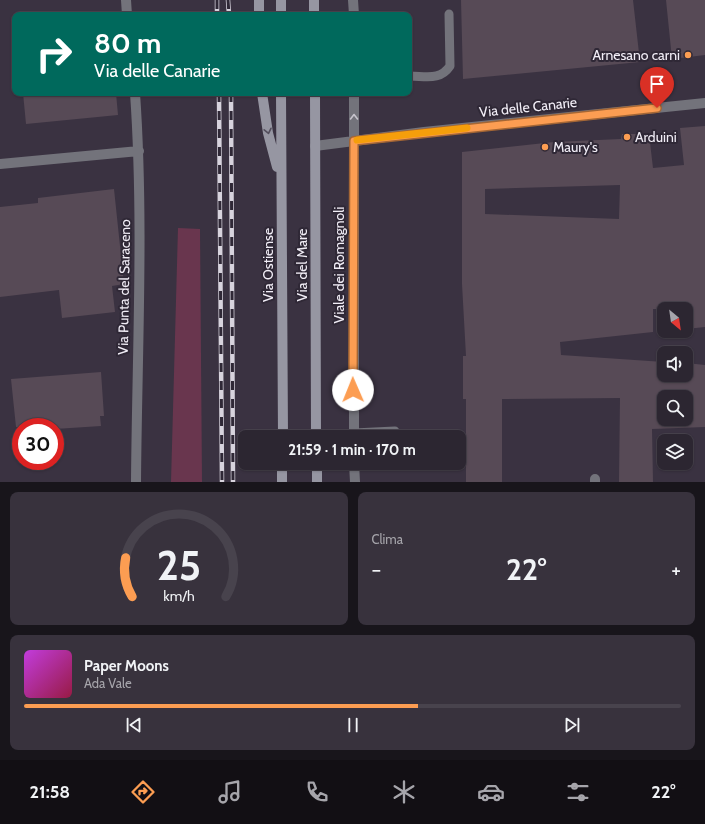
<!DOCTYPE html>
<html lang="it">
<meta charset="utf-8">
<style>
:root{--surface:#2c2631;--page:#38323d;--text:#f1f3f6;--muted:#a6a5ab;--line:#48434d;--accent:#fc9d52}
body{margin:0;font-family:Cabin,sans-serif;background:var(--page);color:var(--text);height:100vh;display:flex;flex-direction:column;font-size:15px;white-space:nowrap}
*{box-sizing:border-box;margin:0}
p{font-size:13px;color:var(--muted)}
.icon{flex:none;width:22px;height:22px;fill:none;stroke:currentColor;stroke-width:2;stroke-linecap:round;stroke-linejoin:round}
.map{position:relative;height:482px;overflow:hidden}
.details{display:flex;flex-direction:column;gap:10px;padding:10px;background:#18151b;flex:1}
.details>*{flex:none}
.hud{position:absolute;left:12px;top:12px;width:400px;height:84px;border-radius:8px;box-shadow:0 1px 3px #0004,0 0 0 1px var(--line);background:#00695c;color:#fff;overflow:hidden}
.needle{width:26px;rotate:151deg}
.fabs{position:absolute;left:657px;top:302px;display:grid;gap:8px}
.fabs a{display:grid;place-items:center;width:36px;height:36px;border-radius:8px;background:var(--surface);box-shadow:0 1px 3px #0004,0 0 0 1px var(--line);font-size:20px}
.speed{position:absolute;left:12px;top:418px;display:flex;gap:8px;font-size:20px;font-weight:700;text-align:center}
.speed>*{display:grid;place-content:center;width:52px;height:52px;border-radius:50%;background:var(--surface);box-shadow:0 1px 3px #0004,0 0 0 1px var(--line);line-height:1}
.speed .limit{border:6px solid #d22;background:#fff;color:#111}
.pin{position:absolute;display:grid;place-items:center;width:34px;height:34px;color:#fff;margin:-41px -17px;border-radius:50% 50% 50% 0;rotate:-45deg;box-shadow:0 0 4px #0007}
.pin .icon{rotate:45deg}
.me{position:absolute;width:44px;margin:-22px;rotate:359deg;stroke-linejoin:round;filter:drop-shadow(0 0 3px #0008)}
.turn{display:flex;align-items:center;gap:14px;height:84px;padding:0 16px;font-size:18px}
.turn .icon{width:52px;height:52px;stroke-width:2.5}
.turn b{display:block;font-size:28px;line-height:34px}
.big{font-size:30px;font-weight:700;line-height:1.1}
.details .card{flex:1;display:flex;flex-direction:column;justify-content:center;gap:6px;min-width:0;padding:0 14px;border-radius:8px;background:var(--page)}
.details .dial{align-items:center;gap:0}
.dial svg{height:104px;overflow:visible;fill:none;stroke:var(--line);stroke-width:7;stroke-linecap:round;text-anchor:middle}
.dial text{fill:var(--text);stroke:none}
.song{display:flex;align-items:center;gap:12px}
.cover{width:48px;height:48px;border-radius:6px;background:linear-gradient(135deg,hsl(290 70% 55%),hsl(340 70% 35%))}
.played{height:4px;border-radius:2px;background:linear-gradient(90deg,var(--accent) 60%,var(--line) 60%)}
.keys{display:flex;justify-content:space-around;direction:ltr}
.heat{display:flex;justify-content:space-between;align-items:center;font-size:22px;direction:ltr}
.details .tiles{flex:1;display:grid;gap:10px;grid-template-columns:1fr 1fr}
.card:last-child{grid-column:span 2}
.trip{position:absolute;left:238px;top:430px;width:228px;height:40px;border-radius:8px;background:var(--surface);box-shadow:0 1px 3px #0004,0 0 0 1px var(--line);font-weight:700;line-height:40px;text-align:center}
.menu{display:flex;height:64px;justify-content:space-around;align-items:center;background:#120f14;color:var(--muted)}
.menu .icon{width:28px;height:28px}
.menu .selected{color:var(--accent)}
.menu b{font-size:18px;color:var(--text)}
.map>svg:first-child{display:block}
.green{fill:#69364e}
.building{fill:#574a56;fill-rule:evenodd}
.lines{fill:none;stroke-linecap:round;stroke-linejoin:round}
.lane{stroke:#73737b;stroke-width:9}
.street{stroke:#73737b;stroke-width:10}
.secondary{stroke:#9696a2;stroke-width:10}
.rail-casing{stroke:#d7d3dd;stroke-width:4.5}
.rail{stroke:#2f2836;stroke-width:3;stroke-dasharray:9;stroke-linecap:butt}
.oneway{stroke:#c6c3cc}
.oneway2{stroke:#534e5c}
.route-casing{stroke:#a46635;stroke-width:10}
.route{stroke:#fc9d52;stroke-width:7}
.slow{stroke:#f59e0b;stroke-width:7}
.poi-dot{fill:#fc9d52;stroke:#2f2836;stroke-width:1.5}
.labels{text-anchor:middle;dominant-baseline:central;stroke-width:4;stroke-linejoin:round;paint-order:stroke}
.poi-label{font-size:14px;fill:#f2eef7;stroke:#2f2836;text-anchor:start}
.street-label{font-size:14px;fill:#f2eef7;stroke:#2f2836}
</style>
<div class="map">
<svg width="705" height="482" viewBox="0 0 705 482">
<rect width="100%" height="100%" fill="#3a3241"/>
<path class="green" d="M178 228 200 229 202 482H171Z"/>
<path class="building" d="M461 0H633L640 62 463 79Z
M666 0H705V55L672 59Z
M23 93H116L118 115 26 124Z
M705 126V327L686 329V309H653V332L560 342 561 355 664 362V375H686V363L705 365V427L652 429 653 482H619L620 398 502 399V482H466V399H463V356H466L462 284V152L554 142 621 139 622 134H649L653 168 684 165 680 128ZM620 185 619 219 485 214V189ZM664 397H686V419H664Z
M114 189 124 284 112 286 115 312 62 318 59 290 0 297V207L38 203V198Z
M101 372 104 416H100L101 426 55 429V427H16L11 379Z"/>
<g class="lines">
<path class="lane" d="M409 76C426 76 440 81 450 66L449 14
M354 433 395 431V437"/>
<path class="street" d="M126 0 127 15
M353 0 354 15
M135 93C144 222 137 353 136 482
M315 146 424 132 705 103
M0 164 139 151
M354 437V93
M354 463 355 482
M595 479V482"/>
<path class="secondary" d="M259 0V15
M281 0V15
M314 0V15
M262 93 268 133 277 167
M281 93 283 437
M315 93 316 437
M282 463V482
M317 463V482"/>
<g class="rail-casing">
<path id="rail" d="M217 0V15
M228 0 229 15
M219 93 222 482
M231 93 233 482"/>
</g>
<use href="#rail" class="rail"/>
</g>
<defs><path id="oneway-chevron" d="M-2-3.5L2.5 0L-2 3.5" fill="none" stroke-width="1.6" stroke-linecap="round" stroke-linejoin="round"/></defs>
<use class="oneway" href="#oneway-chevron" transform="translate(354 117) rotate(-90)"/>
<use class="oneway2" href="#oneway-chevron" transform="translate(268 131) rotate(78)"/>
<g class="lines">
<g class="route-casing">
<path id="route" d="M353 390 354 141 657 108"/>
</g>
<use href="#route" class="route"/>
<path class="slow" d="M357 140 467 128"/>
</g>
<g class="poi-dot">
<circle cx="688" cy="55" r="4"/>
<circle cx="627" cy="137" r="4"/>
<circle cx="545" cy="147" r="4"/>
</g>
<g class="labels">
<g class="poi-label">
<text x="680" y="55" text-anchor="end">Arnesano carni</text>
<text x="635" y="137">Arduini</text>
<text x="553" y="147">Maury's</text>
</g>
<g class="street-label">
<text transform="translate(528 107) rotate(-6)">Via delle Canarie</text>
<text transform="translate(268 265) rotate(-90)">Via Ostiense</text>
<text transform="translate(302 265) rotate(-90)">Via del Mare</text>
<text transform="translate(339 265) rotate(-90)">Viale dei Romagnoli</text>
<text transform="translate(124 287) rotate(-89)">Via Punta del Saraceno</text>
</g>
</g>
</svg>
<div class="fabs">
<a><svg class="needle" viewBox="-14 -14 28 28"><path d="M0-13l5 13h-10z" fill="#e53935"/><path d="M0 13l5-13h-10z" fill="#a6a5ab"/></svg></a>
<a><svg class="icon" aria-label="sound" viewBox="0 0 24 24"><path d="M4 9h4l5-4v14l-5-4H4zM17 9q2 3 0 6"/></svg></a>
<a><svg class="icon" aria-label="search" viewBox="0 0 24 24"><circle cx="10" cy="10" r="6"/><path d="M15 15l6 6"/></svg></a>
<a><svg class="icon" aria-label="layers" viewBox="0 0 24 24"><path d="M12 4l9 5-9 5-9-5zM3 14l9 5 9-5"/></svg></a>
</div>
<div class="speed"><div class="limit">30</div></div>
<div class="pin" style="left:657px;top:108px;background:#d93025"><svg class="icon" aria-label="arrive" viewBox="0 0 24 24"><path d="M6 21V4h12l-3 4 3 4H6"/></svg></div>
<svg class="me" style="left:353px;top:390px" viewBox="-20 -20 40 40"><circle r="19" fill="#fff"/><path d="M0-13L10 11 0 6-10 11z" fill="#fc9d52"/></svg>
<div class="trip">21:59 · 1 min · 170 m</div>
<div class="hud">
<div class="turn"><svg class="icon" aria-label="right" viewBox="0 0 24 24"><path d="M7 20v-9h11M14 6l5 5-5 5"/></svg><div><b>80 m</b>Via delle Canarie</div></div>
</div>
</div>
<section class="details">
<div class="tiles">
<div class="card dial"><svg viewBox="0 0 100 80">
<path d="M14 69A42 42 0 1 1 86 69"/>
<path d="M14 69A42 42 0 0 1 9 39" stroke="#fc9d52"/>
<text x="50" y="56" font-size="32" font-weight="700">25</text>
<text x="50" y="72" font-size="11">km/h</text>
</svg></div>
<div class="card"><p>Clima</p>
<div class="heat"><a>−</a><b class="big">22°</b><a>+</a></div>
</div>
<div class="card">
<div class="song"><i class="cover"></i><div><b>Paper Moons</b><p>Ada Vale</p></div></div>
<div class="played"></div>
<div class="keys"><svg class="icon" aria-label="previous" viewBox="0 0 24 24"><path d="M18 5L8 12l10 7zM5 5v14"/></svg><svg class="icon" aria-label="pause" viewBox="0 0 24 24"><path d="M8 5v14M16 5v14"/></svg><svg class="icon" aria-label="next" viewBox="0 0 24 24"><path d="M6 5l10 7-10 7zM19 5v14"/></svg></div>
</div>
</div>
</section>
<nav class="menu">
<b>21:58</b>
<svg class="icon selected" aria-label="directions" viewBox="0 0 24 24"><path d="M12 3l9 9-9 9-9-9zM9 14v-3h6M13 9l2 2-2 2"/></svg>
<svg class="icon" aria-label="music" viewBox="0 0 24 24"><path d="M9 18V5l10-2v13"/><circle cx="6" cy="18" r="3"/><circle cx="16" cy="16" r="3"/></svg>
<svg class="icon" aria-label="phone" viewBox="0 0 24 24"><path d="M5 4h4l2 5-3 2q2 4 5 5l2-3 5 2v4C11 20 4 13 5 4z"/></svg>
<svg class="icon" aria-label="climate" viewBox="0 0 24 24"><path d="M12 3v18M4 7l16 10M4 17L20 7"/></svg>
<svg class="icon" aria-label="car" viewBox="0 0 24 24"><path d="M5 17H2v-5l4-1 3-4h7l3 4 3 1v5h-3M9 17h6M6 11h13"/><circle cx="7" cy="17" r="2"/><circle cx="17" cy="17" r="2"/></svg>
<svg class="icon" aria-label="filters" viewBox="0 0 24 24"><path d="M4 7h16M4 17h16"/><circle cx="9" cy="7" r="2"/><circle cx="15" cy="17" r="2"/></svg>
<b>22°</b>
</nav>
